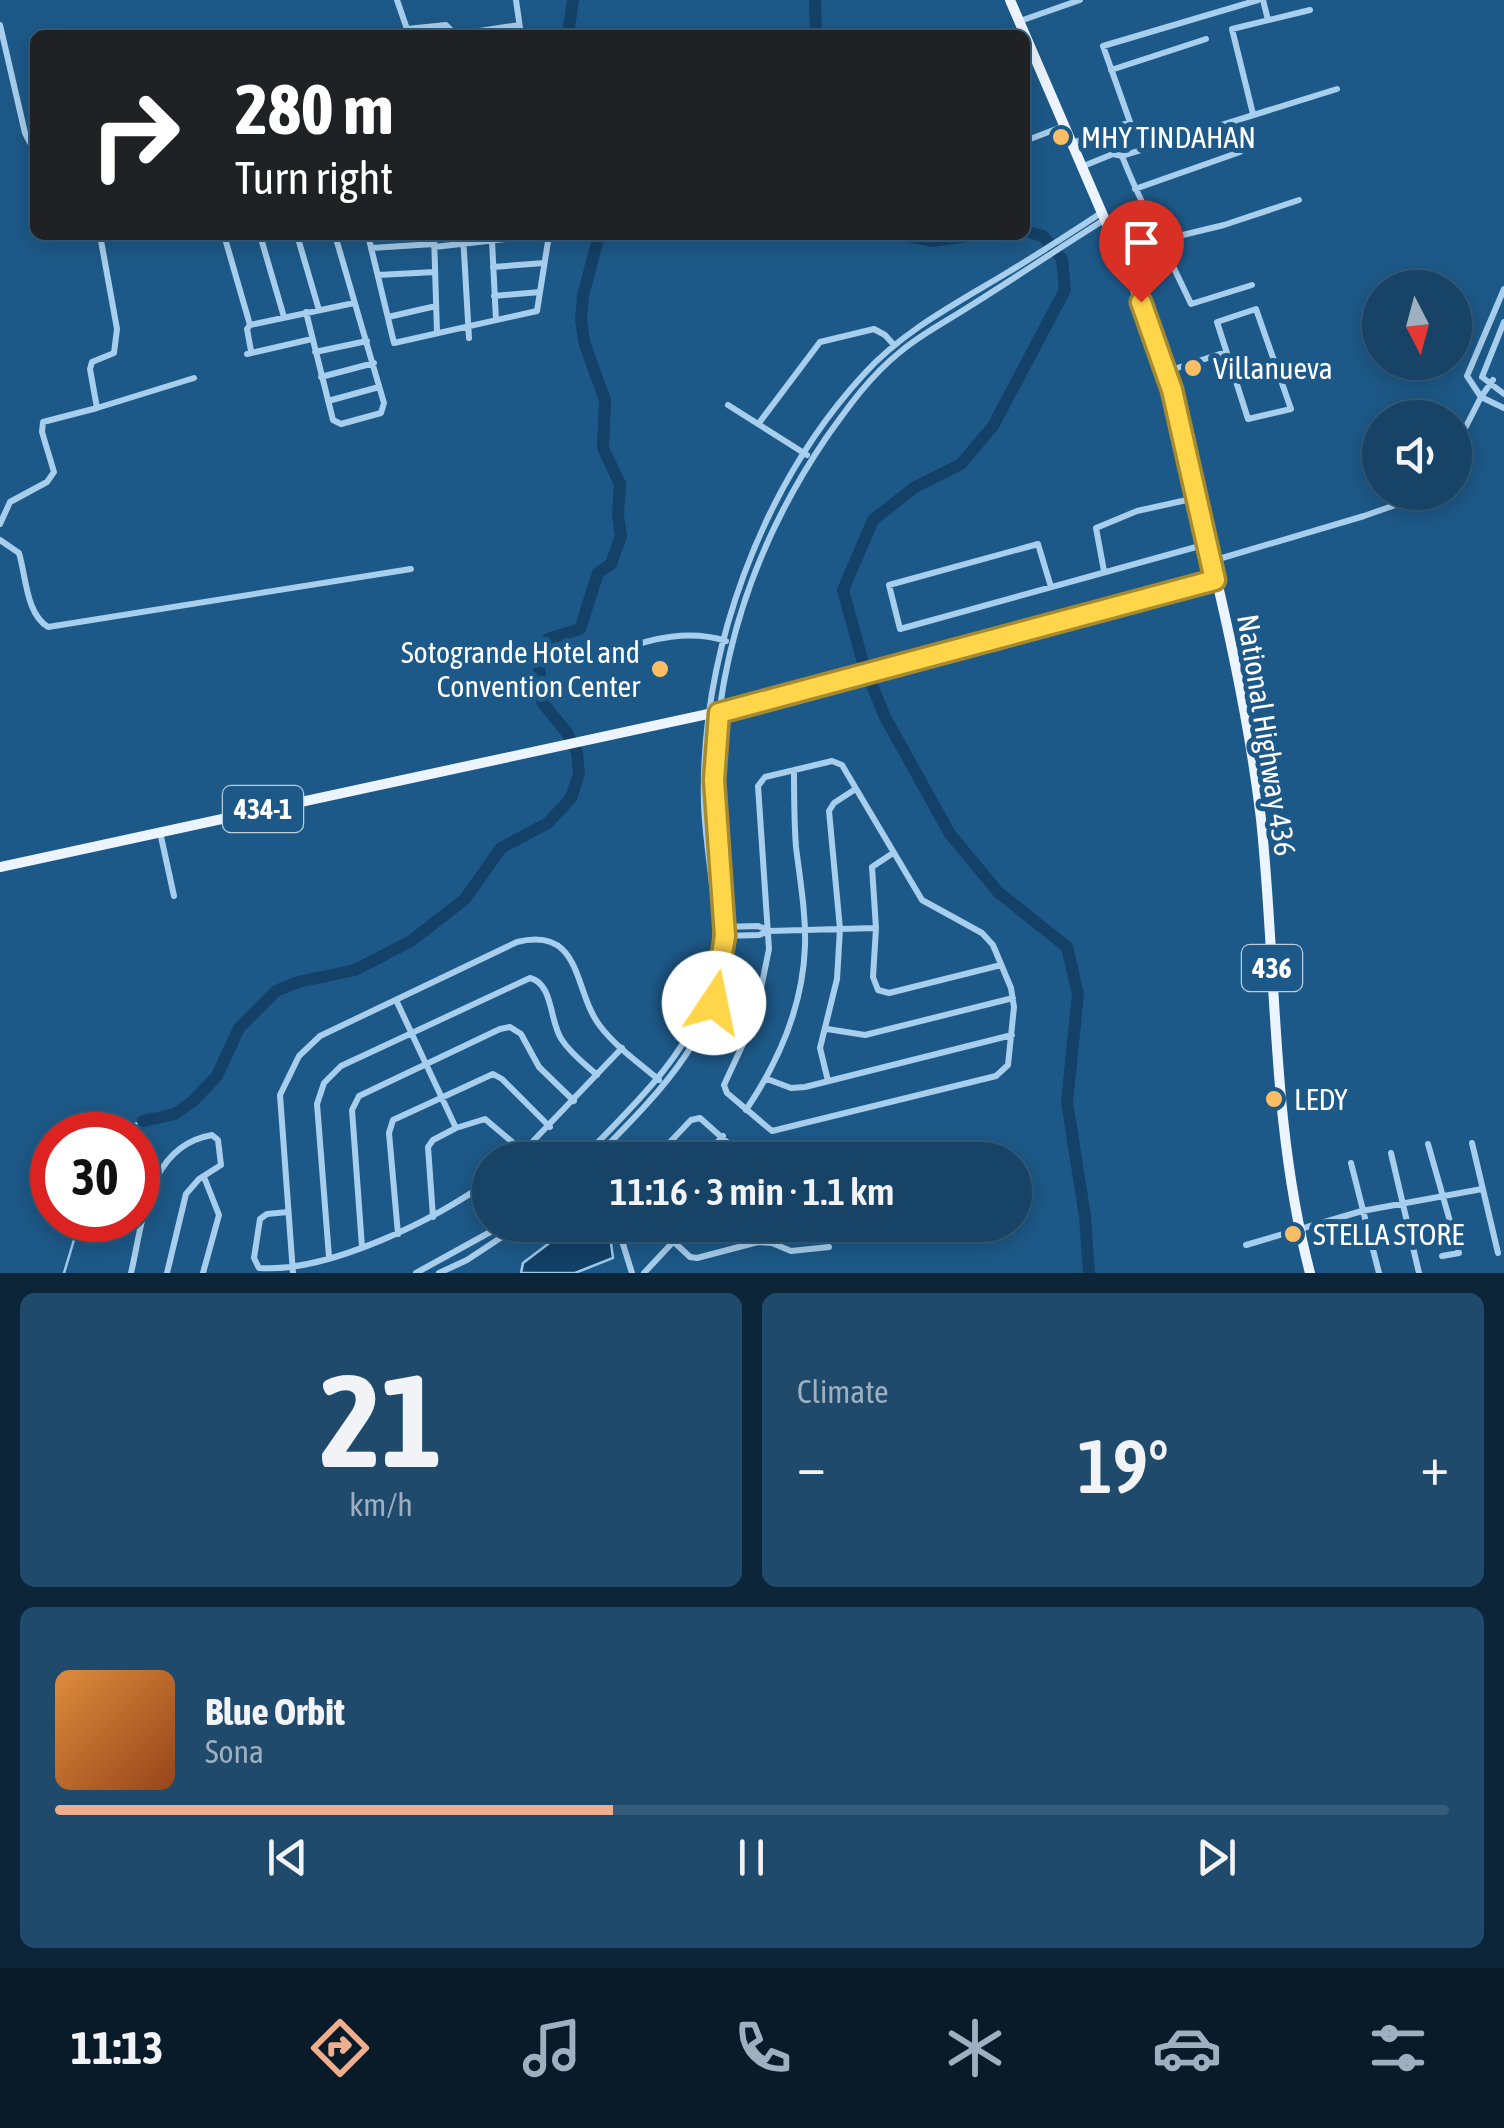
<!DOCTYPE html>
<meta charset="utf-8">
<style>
:root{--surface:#164366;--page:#1f4a6c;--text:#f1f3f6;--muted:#9eb0bf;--line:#355c7a;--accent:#eead8d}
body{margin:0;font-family:"Asap Condensed",sans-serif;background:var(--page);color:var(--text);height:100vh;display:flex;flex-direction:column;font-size:38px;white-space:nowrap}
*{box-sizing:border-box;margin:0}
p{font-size:32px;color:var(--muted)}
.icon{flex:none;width:55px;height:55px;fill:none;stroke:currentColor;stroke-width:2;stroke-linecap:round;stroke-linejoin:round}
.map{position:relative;height:1273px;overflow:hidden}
.side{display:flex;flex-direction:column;gap:20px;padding:20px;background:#0c2538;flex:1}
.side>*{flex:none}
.hud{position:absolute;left:30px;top:30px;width:1000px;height:210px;border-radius:15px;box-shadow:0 5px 25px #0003,0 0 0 2px var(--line);background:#202124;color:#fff;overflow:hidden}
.needle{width:65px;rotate:174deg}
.buttons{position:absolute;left:1362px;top:270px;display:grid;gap:20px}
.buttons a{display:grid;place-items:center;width:110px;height:110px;border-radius:50%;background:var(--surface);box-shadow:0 5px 25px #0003,0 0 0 2px var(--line);font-size:50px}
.speed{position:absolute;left:30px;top:1112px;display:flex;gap:20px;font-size:50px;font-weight:700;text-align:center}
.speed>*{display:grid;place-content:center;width:130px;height:130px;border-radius:50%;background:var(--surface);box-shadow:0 5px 25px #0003,0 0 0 2px var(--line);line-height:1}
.speed .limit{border:15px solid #d22;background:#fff;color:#111}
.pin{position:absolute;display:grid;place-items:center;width:85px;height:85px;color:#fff;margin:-102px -42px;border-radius:50% 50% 50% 0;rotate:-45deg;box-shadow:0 0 10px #0007}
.pin .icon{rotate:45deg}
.me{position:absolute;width:110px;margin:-55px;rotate:11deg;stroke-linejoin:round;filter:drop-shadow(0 0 8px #0008)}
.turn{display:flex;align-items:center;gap:35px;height:210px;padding:0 40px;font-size:45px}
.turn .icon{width:130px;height:130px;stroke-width:2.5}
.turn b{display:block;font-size:70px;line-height:85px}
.big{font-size:75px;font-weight:600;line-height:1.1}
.side .widget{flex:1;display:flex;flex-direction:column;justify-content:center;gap:15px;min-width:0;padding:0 35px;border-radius:15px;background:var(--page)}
.side .dial{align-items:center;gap:0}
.dial b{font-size:130px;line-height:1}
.song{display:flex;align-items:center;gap:30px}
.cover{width:120px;height:120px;border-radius:15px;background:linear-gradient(135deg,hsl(30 70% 55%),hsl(20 70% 35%))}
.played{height:10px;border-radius:5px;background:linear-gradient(90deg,var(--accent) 40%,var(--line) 40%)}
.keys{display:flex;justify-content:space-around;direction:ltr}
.heat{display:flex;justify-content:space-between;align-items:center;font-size:55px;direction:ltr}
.side .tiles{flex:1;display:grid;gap:20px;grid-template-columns:1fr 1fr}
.widget:last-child{grid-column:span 2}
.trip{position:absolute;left:472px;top:1142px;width:560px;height:100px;border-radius:50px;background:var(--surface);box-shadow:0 5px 25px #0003,0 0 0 2px var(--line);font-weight:600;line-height:100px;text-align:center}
.menu{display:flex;height:160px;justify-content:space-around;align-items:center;background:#091b29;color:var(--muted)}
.menu .icon{width:70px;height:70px}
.menu .current{color:var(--accent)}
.menu b{font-size:45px;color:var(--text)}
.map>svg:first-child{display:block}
.water{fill:#134167;stroke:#9acbed;stroke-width:2.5}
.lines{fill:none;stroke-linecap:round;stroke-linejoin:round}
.stream{stroke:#9acbed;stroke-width:2.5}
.river{stroke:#134167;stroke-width:12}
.street{stroke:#a7ceec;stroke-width:6}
.primary{stroke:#ecf5ff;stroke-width:10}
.route-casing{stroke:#a68a30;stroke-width:25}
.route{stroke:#ffd54a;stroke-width:18}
.poi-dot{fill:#fbbe65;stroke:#1d5988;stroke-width:4}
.labels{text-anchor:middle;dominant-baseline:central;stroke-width:10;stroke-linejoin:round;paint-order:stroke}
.shield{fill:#1d5988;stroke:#bbcddb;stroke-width:2.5}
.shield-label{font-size:28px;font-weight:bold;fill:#fff}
.poi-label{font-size:30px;fill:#fff;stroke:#1d5988;text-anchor:start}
.street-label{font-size:30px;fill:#fff;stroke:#1d5988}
</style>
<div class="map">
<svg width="1504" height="1273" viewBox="0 0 1504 1273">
<rect width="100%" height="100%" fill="#1d5988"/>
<path class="water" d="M573 1225H603L611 1243 613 1258 575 1273H521L523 1263Z"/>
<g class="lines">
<path class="stream" d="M106 1135 143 1121
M64 1273 80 1220"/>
<path class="river" d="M815 0 816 35
M568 35 573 0
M1025 231 1043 236 1062 259 1065 290 993 426 961 464 915 487 873 520 843 590 863 663 885 717 950 834 998 892 1067 947 1078 994 1067 1102 1085 1216 1089 1273
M904 235 933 241 973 235
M143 1121 175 1114 193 1101 217 1076 239 1028 276 991 298 982 355 970 411 941 465 899 501 848 548 823 571 798 579 774 577 752 567 733 542 702 539 666 548 639 580 629 598 573 611 564 621 536 618 515 620 484 603 448 605 400 584 342 581 319 583 296 599 235"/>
<path class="street" d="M397 0 407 29 446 25 456 35
M516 0 521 35
M1263 0 1268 20
M1020 21 1080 0
M0 25 25 133 35 152
M466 33 519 25
M1111 70 1206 39
M1253 114 1232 29 1310 10
M1025 141 1064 126
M1072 143 1130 122 1103 46 1258 0
M1122 156C1142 207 1168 254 1191 304L1252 285
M1081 167 1113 154 1122 156 1337 89
M1135 189 1240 152
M224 235 250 325
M260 235 284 317
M297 235 319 310
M368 235 394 343 537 311 549 235
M434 235 437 333
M463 235 469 338
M1162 240 1224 225 1299 200
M492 241 496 320
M434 247 541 235
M371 248 434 244
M1118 249 1155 231
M493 267 544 263
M378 275 435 272
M1504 289 1467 376 1481 397 1504 408
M494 296 540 292
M1256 309 1291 409 1248 419 1217 322Z
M306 312 333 420 341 424 381 413 384 403 335 235
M388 317 436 306
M1504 322 1482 377 1504 394
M251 351 247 329 250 325 354 303
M315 352 367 341
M247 354 312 339
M1168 371 1226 352
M321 377 374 363
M328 401 379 387
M728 405 807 455
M97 408 194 378
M759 423 820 342 874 329 885 335 894 345
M1455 448 1481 397 1493 380
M0 524 10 502 47 482 54 472 42 432 43 422 97 408 90 369 92 362 114 353 117 329 100 235
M0 540 19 553C26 576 26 614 48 627L411 569
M1212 561 1364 516 1401 503 1418 492
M1104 571 1096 528 1137 511 1196 498
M1051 587 1038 544 889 585 900 629 1207 544
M618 652C651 637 691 630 726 641
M832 761 842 765 922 900 982 933 993 945 1011 988 1014 1007 1008 1065 996 1076 772 1131 727 1093 724 1085 755 1018 769 949 758 786 765 777Z
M160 832 174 896
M893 853 872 867 876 928 873 977 878 990 889 993 1001 965
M721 927 758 926 768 930
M723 936 759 935 769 931 876 928
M396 1000 456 1128
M827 1029 865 1035 1013 998
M767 1079 791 1088 805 1087 1012 1035
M828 1081 820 1048 837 979 840 929 829 811 834 803 854 790
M746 1110C779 1061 803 1007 805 946 806 913 800 880 796 847 794 821 794 796 794 770
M1472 1143 1498 1253
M1428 1144 1459 1253 1442 1256
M1391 1153 1419 1273
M515 1160 622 1048
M581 1160C626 1112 683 1062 705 999 728 937 706 869 704 804 700 654 761 486 864 374 903 331 955 304 1005 274 1037 255 1069 234 1101 213
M593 1160C654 1098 725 1031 725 938 725 885 712 832 714 779 717 654 756 541 826 438 848 407 870 376 900 352 921 334 947 321 970 306 1015 278 1059 248 1104 220
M653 1160 691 1120 700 1118 747 1160
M701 1160 723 1136
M1351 1163 1379 1273
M288 1212 267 1214 260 1219 254 1258 259 1268C327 1273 436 1220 490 1180
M433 1217 428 1147 433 1140 456 1128 485 1119 524 1152
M617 1225 632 1273
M398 1234 389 1133 393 1120 493 1074 502 1079 550 1127
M674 1242 690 1257 697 1258 758 1242 763 1236V1225
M758 1242 772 1243 791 1251 829 1247
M624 1243 641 1225
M1246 1245 1362 1211 1482 1189
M362 1247 352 1110 359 1096 500 1029 510 1027 521 1034 539 1067 574 1101
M329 1257 317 1104 324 1083 341 1066 530 978C554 984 549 1022 562 1040 571 1054 585 1064 597 1075
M131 1273C143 1222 147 1146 212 1135L218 1140 221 1165 199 1179 186 1194 167 1273
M203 1273 219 1215 204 1177
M293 1273 280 1095 299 1056 320 1036 517 942C583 926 573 991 600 1026 616 1047 639 1063 659 1080
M416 1273 503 1225
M439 1273 467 1260 520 1225
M644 1273 689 1225"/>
<path class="primary" d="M1010 0 1146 315 1167 371 1178 417C1209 549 1245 684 1261 819 1277 971 1271 1125 1310 1273
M0 867 773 700 1215 580"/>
</g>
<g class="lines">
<g class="route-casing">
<path id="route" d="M714 1003 725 936 714 780 719 713 1215 580 1172 390 1141 302"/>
</g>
<use href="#route" class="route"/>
</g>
<g class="poi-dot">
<circle cx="1061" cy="137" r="10"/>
<circle cx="1193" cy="368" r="10"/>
<circle cx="660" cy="669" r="10"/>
<circle cx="1274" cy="1099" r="10"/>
<circle cx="1293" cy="1234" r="10"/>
</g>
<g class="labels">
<g class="shield">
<rect x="223" y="786" width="80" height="46" rx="8"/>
<rect x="1242" y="945" width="60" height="46" rx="8"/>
</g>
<g class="shield-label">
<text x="263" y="809">434-1</text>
<text x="1272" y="968">436</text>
</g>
<g class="poi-label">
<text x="1081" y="137">MHY TINDAHAN</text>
<text x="1213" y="368">Villanueva</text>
<text x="640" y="652" text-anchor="end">Sotogrande Hotel and<tspan x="640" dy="34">Convention Center</tspan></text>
<text x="1294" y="1099">LEDY</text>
<text x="1313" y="1234">STELLA STORE</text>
</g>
<g class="street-label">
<text transform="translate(1267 735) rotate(81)">National Highway 436</text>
</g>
</g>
</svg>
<div class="buttons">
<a><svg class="needle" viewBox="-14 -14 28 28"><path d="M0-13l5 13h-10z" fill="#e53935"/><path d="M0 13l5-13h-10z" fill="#9eb0bf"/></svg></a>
<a><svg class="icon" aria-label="sound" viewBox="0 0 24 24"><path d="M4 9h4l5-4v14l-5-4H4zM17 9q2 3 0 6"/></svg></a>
</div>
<div class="speed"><div class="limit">30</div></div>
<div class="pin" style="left:1141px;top:302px;background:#d93025"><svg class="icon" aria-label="arrive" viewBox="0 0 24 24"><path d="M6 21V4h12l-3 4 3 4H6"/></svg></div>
<svg class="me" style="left:714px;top:1003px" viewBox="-20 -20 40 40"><circle r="19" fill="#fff"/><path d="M0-13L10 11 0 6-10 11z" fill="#ffd54a"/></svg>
<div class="trip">11:16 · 3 min · 1.1 km</div>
<div class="hud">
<div class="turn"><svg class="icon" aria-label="right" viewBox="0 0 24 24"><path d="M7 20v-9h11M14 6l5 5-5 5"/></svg><div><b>280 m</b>Turn right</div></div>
</div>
</div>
<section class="side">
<div class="tiles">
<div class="widget dial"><b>21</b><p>km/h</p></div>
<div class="widget"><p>Climate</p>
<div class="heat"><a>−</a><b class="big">19°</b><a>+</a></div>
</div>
<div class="widget">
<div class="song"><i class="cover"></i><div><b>Blue Orbit</b><p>Sona</p></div></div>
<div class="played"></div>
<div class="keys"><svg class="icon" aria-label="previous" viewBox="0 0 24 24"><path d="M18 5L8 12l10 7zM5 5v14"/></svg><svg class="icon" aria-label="pause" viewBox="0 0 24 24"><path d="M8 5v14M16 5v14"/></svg><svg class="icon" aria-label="next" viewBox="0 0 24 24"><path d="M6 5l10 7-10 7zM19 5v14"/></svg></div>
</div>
</div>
</section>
<nav class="menu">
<b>11:13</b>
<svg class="icon current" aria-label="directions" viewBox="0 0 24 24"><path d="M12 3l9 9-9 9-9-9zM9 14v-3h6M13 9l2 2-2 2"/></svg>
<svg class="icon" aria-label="music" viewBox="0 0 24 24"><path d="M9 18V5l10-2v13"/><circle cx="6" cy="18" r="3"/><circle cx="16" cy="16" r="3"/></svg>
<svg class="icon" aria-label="phone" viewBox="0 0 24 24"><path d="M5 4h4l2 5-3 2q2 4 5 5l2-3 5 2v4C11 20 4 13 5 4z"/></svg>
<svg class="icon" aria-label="climate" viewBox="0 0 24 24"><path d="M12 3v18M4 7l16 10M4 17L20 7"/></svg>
<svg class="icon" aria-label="car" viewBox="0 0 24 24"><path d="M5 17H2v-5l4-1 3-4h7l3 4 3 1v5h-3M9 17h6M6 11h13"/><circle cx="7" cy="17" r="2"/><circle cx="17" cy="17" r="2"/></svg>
<svg class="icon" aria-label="filters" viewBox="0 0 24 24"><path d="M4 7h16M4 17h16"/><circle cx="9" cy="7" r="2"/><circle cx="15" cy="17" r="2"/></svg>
</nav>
